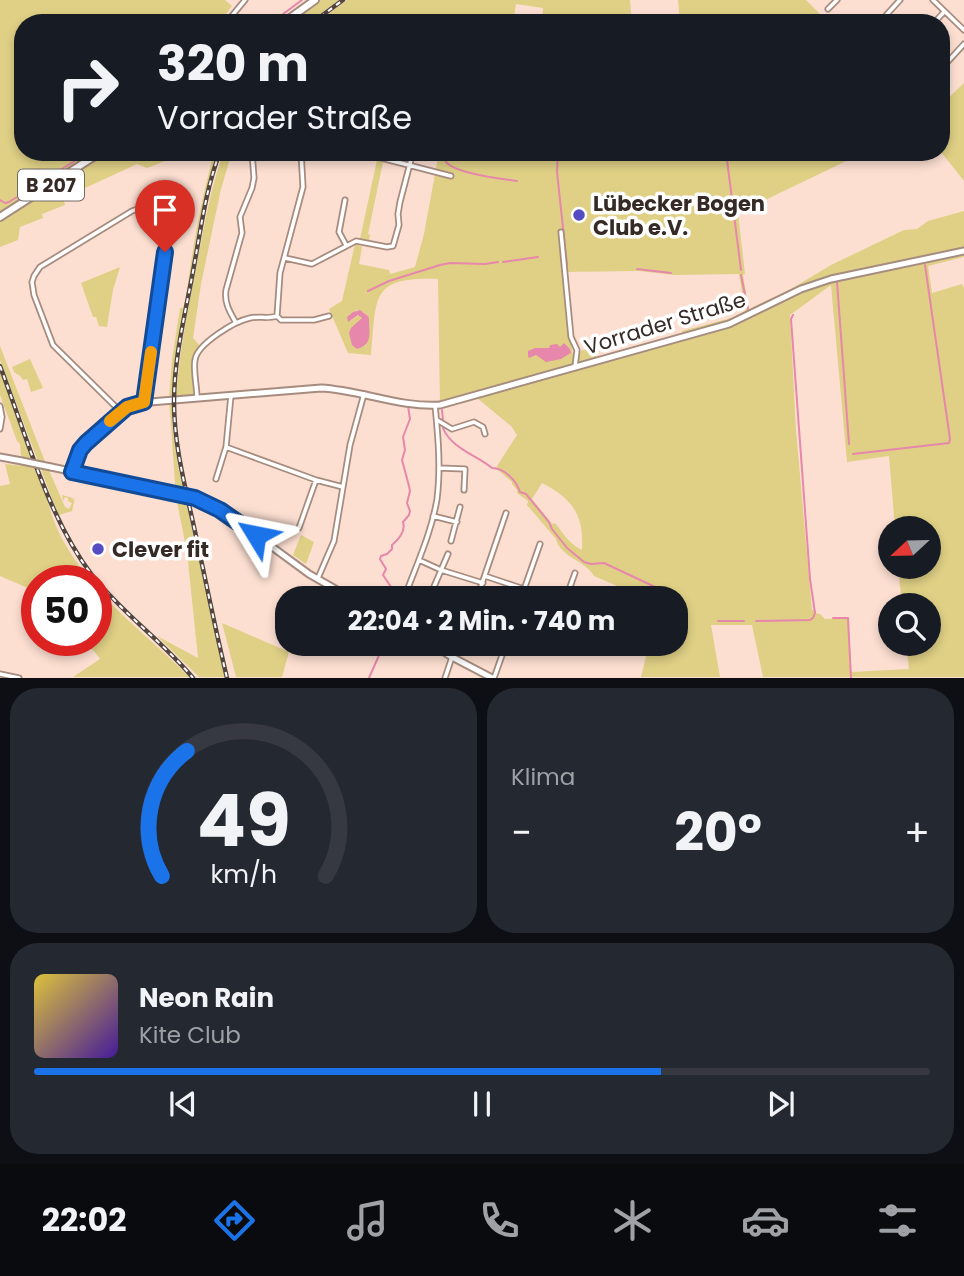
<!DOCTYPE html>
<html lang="de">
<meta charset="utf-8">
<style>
:root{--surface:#171b24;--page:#242831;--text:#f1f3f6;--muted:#9ea1a6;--line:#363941;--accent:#1a73e8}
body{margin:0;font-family:Poppins,sans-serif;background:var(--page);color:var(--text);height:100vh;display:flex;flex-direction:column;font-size:26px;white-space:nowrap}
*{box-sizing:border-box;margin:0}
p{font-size:23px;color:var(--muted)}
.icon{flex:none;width:38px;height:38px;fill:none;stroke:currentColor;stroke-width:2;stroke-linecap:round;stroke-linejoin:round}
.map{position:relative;height:678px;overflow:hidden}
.sheet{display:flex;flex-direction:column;gap:10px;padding:10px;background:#0d0f14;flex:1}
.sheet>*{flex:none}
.banner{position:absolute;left:14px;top:14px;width:936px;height:147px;border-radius:28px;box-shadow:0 4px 10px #0003;background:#171b24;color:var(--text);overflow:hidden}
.needle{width:46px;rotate:248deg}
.fabs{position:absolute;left:878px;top:516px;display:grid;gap:14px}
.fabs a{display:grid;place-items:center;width:63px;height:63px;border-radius:50%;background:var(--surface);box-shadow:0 4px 10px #0003;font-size:35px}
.speed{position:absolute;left:21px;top:565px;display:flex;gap:14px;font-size:35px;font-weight:700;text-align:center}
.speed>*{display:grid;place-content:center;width:91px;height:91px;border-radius:50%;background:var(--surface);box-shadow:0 4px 10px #0003;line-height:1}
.speed .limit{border:10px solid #d22;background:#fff;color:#111}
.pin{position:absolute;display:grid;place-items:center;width:60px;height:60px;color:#fff;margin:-72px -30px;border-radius:50% 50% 50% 0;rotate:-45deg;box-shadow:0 0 7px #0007}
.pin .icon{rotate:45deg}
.me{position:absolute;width:77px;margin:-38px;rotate:305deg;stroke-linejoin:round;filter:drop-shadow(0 0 5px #0008)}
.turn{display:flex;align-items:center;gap:24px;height:147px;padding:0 28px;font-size:32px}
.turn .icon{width:91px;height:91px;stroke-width:2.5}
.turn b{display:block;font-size:49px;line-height:60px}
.big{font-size:52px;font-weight:700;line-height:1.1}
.sheet .tile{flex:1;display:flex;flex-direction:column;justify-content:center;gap:10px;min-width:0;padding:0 24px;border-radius:28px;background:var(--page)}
.sheet .dial{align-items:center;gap:0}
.dial svg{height:182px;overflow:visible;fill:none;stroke:var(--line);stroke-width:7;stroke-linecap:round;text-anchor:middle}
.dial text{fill:var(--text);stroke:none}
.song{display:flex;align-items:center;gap:21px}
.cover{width:84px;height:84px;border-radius:10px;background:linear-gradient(135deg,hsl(50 70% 55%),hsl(260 70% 35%))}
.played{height:7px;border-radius:4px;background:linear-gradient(90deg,var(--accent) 70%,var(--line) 70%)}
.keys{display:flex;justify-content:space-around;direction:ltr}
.heat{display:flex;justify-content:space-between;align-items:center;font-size:38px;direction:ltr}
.sheet .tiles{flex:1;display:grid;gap:10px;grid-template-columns:1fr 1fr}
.tile:last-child{grid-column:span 2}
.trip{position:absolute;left:275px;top:586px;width:413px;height:70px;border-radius:28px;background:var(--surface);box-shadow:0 4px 10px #0003;font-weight:700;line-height:70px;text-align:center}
.tabs{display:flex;height:112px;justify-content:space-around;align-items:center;background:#090b0e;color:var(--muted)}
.tabs .icon{width:49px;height:49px}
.tabs .current{color:var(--accent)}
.tabs b{font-size:32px;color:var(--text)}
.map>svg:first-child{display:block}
.green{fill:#dfd085;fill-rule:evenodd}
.water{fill:#e787ab}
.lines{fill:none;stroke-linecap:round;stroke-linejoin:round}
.stream{stroke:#e787ab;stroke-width:2}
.street-casing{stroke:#a68c7f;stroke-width:7}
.secondary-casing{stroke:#a68c7f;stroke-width:9}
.primary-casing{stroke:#a68c7f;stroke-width:10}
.street{stroke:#fff;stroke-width:3.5}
.secondary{stroke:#fff;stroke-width:5}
.primary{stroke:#fff;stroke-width:6}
.rail-casing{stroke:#53453f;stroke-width:4.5}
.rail{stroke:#fff;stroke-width:2;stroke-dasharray:5;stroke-linecap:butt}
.secondary-bridge-casing{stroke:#a68c7f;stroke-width:9;stroke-linecap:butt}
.secondary-bridge{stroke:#fff;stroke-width:5}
.route-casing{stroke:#114b97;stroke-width:18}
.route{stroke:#1a73e8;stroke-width:12}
.slow{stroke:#f59e0b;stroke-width:12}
.poi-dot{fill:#554cc4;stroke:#fff;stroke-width:2.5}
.labels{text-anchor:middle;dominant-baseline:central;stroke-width:7;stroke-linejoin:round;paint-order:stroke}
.shield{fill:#fff;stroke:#726a66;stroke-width:2}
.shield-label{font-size:19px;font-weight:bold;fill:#352a25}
.poi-label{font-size:21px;font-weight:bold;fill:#352a25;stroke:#fff;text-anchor:start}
.street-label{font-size:21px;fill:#352a25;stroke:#fff}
</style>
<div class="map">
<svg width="964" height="678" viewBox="0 0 964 678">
<rect width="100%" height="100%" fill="#fcdfd1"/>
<path class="green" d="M0 0H225L232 6 219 23H23V152H96L0 213Z
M320 0H339L309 23H287Z
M347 0H630L632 23H542L543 8 516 4 513 23H317Z
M678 0H806L829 23H807L806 21 797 17 794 23H680Z
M964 83V181L941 152 942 104Z
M107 152H188L147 168 137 164 83 189 84 193 64 201 65 205 42 214 43 218 20 227 18 240 0 247V220Z
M202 152H216L213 158 215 159 200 218 184 311 176 357 172 404V424L178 466 225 677H199L157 636 198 658 187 552 176 497 169 399 172 359 180 308H183L186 297C192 251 200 205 212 160Z
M224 152H232L221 189 201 284 193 338 200 346 193 357 195 393 193 395 176 398C179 351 189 304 198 258 205 222 211 186 224 152Z
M439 152H865L738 213 745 274 743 275 749 312H751V308L791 289 831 265 904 230 917 229 928 221 964 211V257L928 266 932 293 962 284 964 288V677H763L752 625H711L720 677H641L649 644H676V598H645L594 576C586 561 560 557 556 539L527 505 528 501 517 493V490L512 484V482L498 470 497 466 517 435 511 426 477 398 475 392 440 405 438 279C369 277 377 297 371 355L348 353 329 309 342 301 355 244 362 247 359 264 389 270 390 274 415 267 424 234ZM639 271 674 275 739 274 745 311 731 318 682 331V335L594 359 596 357V353L590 350H582L578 355V363L575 364V356H573L572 348 574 347 563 272ZM831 285 847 462 889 456 895 528H929V567H898L902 605 929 606V644H906L909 669 851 672 848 618 825 619 820 614 815 613V610H812L796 430 790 315ZM357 310 363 312 368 316 366 345 357 349 362 318 359 315 349 321V315ZM542 483C573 499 584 515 582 550 567 542 565 535 555 523L552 524 532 499Z
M377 160 383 162 368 234 370 235 369 241 360 239Z
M120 267 113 290 107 327 99 326 96 317H93L81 283Z
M0 346 44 459 65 507 69 509 72 503 68 501V498L65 497 63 501 62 495 73 498V501L75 498 72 511 59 515 54 504 0 360Z
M30 359 43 388 31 392 27 379 23 380 20 376 14 372 12 367Z
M0 372 48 501C54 530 72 558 91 581H37V592L0 576V486L10 484 5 464 25 466 21 455 20 444 17 441 0 395Z
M301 535 314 542 306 564 293 555Z
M96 587C124 620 159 646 189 677H73L100 659 94 651 89 648 85 650 69 641 96 640Z
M222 623 289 652 282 677H236Z"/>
<path class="water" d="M360 310 368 316 369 319C369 333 373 345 357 349L352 345 349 333 351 328 362 318 358 315 348 322 347 317 353 312Z
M564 343 570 349 571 353 561 359 546 362 536 355 529 358 528 356V351L535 348H549L550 345 557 344 560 347Z"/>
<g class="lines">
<path class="stream" d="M271 23 302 0
M445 152C444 157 443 159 447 163 458 174 501 179 517 181
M558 152 557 172 567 265
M726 152 741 270
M0 200 5 203 9 202 89 152
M503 262 538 257
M637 269 671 273
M741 275 748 309
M837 282 849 444
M368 291 389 281 440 265 450 263 485 264 498 262
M442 410 443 421
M443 428C451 448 476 455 492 468 504 468 516 480 520 492L526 494 549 522 552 529 567 548 584 562 591 564 604 563 668 593
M853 454 949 443 950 439 925 265
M396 598 393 590 383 575 386 569 380 559 381 556 387 554 392 549V545C399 539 406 531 403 522L409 515 410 511 407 503 410 491 409 486 402 460 405 450 403 437 410 419 408 406
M833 618H848L851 678
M718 621H744
M756 621 810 620 813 618 815 613 810 579 791 319 793 315
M369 678 384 644"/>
<g class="street-casing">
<path id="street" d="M933 0 964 30
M828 9 837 0
M226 23 245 0
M879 23 900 0
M934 23 944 12
M942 68 964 44
M358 152 451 176
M345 200 339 232 346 245
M561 232 571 337 577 350 575 367
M285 258 312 264 356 241 387 247 393 246 399 225 398 214 400 202 413 152
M277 316 280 273 303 187 301 152
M236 323C230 312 224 303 226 290L242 233 240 217 252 188 254 178 252 152H255
M197 398C197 387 193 370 195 360 197 344 235 321 250 318 259 316 268 319 277 316L281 320H314L329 316
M0 406 2 417 0 429
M121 412 53 345 34 295 32 282 34 276 40 267 132 211C149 205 167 205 168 228L144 402
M437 420 452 429 474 422 483 427 485 434
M226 447 316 480 343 487
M439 468 465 469 464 490
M216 479 226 447 231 395
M433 516 457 522
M299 528 316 480
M451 541 460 507
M419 560 441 570 483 583
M485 576 524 589
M318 578 334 541 350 445 364 394
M408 588C419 559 432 530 437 499 441 468 438 436 435 405
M433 589 448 554
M522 595 532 598
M477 598 506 513
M521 598 540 544
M566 598 575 573
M0 674 19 678
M445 678 452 657
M494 678 506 644"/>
</g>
<g class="secondary-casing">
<path id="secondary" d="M0 457 22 461
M51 467 184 495 206 502 234 519 309 574 351 598
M72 472C74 465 76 456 80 450 88 437 124 407 138 403L321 388C360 390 402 408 440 405L729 324 801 289 831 279 964 251
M431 644 452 657 492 678"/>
</g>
<g class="primary-casing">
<path id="primary" d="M283 23 315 0
M0 217 101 152"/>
</g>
<use href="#street" class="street"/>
<use href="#secondary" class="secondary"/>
<use href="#primary" class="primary"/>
<g class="rail-casing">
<path id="rail" d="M312 23 343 0
M220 152C206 188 201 228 194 266 186 311 174 356 174 402 174 445 185 486 194 527 205 577 215 628 227 678
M0 366C26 434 48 518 92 575 122 613 162 641 193 678"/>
</g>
<use href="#rail" class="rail"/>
<g class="secondary-bridge-casing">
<path id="secondary-bridge" d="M22 461 51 467"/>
</g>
<use href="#secondary-bridge" class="secondary-bridge"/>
</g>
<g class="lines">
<g class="route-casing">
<path id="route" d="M165 252 144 402 127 407 86 443 80 450 72 472 195 498 220 510 256 535"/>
</g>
<use href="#route" class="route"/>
<path class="slow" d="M110 421 127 407 144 402 151 352"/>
</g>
<g class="poi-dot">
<circle cx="579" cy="215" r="7"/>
<circle cx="98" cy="549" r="7"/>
</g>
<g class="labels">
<rect class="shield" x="18" y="169.5" width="66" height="31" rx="5"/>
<g class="shield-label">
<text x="51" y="185">B 207</text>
</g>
<g class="poi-label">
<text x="593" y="203">Lübecker Bogen<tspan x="593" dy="24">Club e.V.</tspan></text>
<text x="112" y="549">Clever fit</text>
</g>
<g class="street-label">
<text transform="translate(665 323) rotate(-17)">Vorrader Straße</text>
</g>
</g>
</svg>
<div class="fabs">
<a><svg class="needle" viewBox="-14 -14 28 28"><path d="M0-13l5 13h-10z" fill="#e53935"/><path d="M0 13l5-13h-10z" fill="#9ea1a6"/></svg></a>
<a><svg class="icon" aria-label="search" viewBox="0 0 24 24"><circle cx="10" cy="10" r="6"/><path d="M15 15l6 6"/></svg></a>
</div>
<div class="speed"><div class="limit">50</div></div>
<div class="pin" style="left:165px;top:252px;background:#d93025"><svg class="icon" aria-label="arrive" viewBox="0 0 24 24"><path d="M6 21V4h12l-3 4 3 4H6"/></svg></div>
<svg class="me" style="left:256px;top:535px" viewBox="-20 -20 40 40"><path d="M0-17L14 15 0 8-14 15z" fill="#1a73e8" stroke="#fff" stroke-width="4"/></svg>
<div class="trip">22:04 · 2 Min. · 740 m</div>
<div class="banner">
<div class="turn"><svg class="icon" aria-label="right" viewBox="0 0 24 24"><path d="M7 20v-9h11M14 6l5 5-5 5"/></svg><div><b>320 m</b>Vorrader Straße</div></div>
</div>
</div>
<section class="sheet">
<div class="tiles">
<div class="tile dial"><svg viewBox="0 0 100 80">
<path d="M14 69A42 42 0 1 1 86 69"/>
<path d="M14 69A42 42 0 0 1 25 14" stroke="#1a73e8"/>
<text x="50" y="56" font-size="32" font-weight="700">49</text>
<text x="50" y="72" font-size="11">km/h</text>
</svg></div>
<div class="tile"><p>Klima</p>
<div class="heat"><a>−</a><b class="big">20°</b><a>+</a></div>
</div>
<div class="tile">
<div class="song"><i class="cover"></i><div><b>Neon Rain</b><p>Kite Club</p></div></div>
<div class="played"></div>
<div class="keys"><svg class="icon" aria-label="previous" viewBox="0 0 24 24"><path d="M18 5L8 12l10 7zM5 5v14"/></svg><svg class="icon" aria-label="pause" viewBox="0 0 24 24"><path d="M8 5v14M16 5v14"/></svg><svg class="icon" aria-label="next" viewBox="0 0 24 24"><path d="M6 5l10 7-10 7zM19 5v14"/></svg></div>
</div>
</div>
</section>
<nav class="tabs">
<b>22:02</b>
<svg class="icon current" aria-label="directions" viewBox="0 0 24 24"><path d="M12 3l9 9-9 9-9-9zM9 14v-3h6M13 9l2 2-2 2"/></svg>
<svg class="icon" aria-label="music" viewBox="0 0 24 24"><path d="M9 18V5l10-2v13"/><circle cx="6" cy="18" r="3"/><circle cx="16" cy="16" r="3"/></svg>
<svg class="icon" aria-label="phone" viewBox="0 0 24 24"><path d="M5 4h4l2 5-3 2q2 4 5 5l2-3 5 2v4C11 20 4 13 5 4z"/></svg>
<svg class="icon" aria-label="climate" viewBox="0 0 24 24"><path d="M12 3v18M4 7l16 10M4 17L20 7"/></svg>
<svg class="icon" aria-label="car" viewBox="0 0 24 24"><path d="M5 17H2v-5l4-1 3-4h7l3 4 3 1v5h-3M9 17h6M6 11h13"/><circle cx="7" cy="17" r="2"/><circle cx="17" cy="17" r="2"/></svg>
<svg class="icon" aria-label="filters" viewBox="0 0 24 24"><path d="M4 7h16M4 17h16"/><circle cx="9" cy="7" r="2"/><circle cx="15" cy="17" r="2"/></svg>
</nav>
